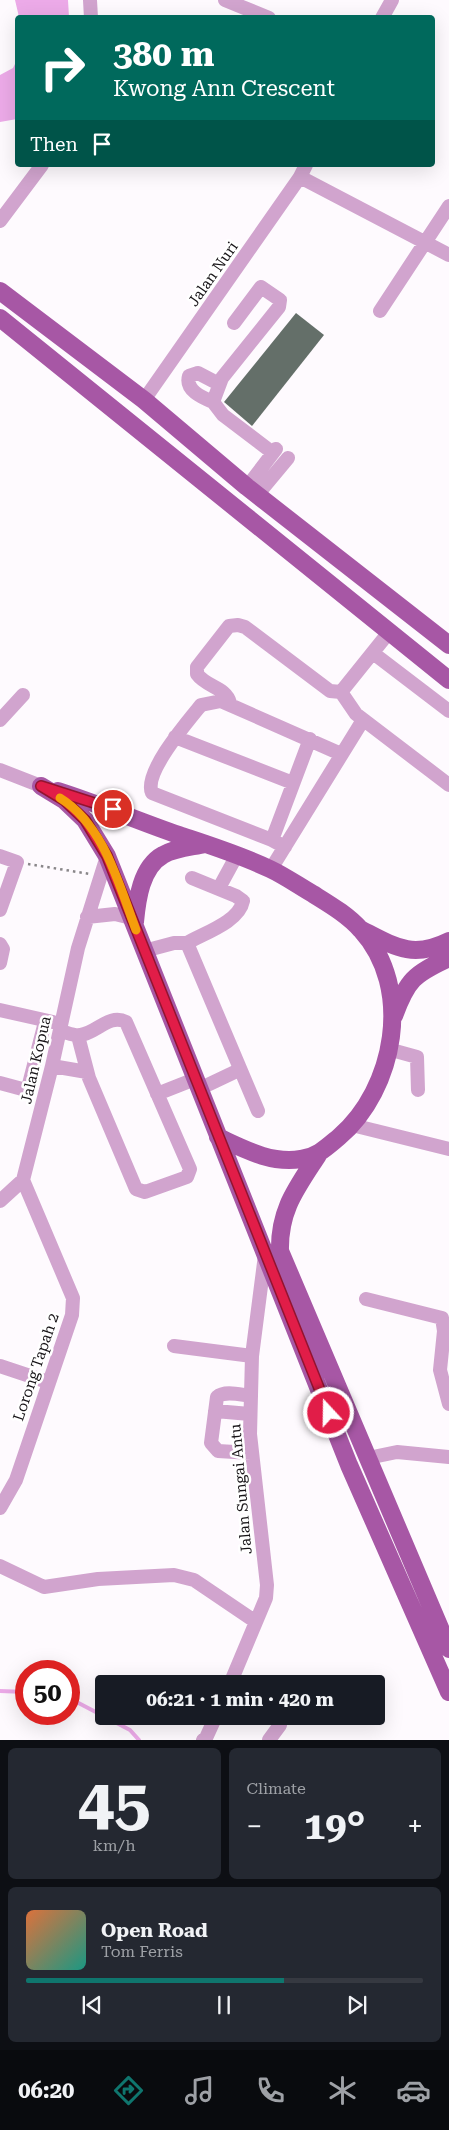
<!DOCTYPE html>
<meta charset="utf-8">
<style>
:root{--surface:#171b24;--page:#242831;--text:#f1f3f6;--muted:#9ea1a6;--line:#363941;--accent:#0f766e}
body{margin:0;font-family:"Roboto Serif",serif;background:var(--page);color:var(--text);height:100vh;display:flex;flex-direction:column;font-size:19px;white-space:nowrap}
*{box-sizing:border-box;margin:0}
p{font-size:16px;color:var(--muted)}
.icon{flex:none;width:28px;height:28px;fill:none;stroke:currentColor;stroke-width:2;stroke-linecap:round;stroke-linejoin:round}
.map{position:relative;height:1740px;overflow:hidden}
.sheet{display:flex;flex-direction:column;gap:8px;padding:8px;background:#0d0f14;flex:1}
.sheet>*{flex:none}
.hud{position:absolute;left:15px;top:15px;width:420px;height:152px;border-radius:5px;box-shadow:0 5px 20px #0002;background:#00695c;color:#fff;overflow:hidden}
.speed{position:absolute;left:15px;top:1660px;display:flex;gap:10px;font-size:25px;font-weight:700;text-align:center}
.speed>*{display:grid;place-content:center;width:65px;height:65px;border-radius:50%;background:var(--surface);box-shadow:0 5px 20px #0002;line-height:1}
.speed .limit{border:8px solid #d22;background:#fff;color:#111}
.pin{position:absolute;display:grid;place-items:center;width:42px;height:42px;color:#fff;margin:-21px;border:2px solid #fff;border-radius:50%;box-shadow:0 1px 5px #0007}
.me{position:absolute;width:55px;margin:-28px;rotate:339deg;stroke-linejoin:round;filter:drop-shadow(0 0 4px #0008)}
.turn{display:flex;align-items:center;gap:18px;height:105px;padding:0 15px;font-size:22px}
.turn .icon{width:65px;height:65px;stroke-width:2.5}
.turn b{display:block;font-size:35px;line-height:42px}
.then{display:flex;align-items:center;height:48px;padding:0 15px;background:#0003;gap:10px;font-size:19px}
.big{font-size:38px;font-weight:700;line-height:1.1}
.sheet .widget{flex:1;display:flex;flex-direction:column;justify-content:center;gap:8px;min-width:0;padding:0 18px;border-radius:8px;background:var(--page)}
.sheet .dial{align-items:center;gap:0}
.dial b{font-size:65px;line-height:1}
.song{display:flex;align-items:center;gap:15px}
.cover{width:60px;height:60px;border-radius:8px;background:linear-gradient(135deg,hsl(20 70% 55%),hsl(170 70% 35%))}
.played{height:5px;border-radius:2px;background:linear-gradient(90deg,var(--accent) 65%,var(--line) 65%)}
.keys{display:flex;justify-content:space-around;direction:ltr}
.heat{display:flex;justify-content:space-between;align-items:center;font-size:28px;direction:ltr}
.sheet .tiles{flex:1;display:grid;gap:8px;grid-template-columns:1fr 1fr}
.widget:last-child{grid-column:span 2}
.trip{position:absolute;left:95px;top:1675px;width:290px;height:50px;border-radius:5px;background:var(--surface);box-shadow:0 5px 20px #0002;font-weight:700;line-height:50px;text-align:center}
.tabs{display:flex;height:80px;justify-content:space-around;align-items:center;background:#090b0e;color:var(--muted)}
.tabs .icon{width:35px;height:35px}
.tabs .on{color:var(--accent)}
.tabs b{font-size:22px;color:var(--text)}
.map>svg:first-child{display:block}
.water{fill:#ecaae8}
.lines{fill:none;stroke-linecap:round;stroke-linejoin:round}
.stream{stroke:#ecaae8;stroke-width:4}
.building{fill:#646f69}
.path{stroke:#898689;stroke-width:2.5;stroke-dasharray:2.5 4;stroke-linecap:butt}
.minor{stroke:#d1a4ce;stroke-width:14}
.major{stroke:#a757a5;stroke-width:18}
.route-casing{stroke:#92132f;stroke-width:12}
.route{stroke:#e11d48;stroke-width:9}
.slow{stroke:#f59e0b;stroke-width:9}
.labels{text-anchor:middle;dominant-baseline:central;stroke-width:5;stroke-linejoin:round;paint-order:stroke}
.street-label{font-size:15px;fill:#171417;stroke:#fff}
</style>
<div class="map">
<svg width="449" height="1740" viewBox="0 0 449 1740">
<rect width="100%" height="100%" fill="#fefafe"/>
<path class="water" d="M15 0H68L69 17H19Z
M17 60V119L0 122V75L13 68Z"/>
<g class="lines">
<path class="stream" d="M0 1691 26 1692
M69 1698 130 1730 139 1740"/>
</g>
<path class="building" d="M296 313 324 335 252 426 224 402Z"/>
<g class="lines">
<path class="path" d="M28 864 90 874"/>
<path class="minor" d="M90 0 91 18
M225 0 269 18
M382 18 392 0
M300 177 449 255
M0 221 42 165
M380 311 449 206
M234 323 261 287 280 300 279 307 222 378 213 402 223 415 273 453
M144 400 300 177 306 165
M213 402C201 397 185 390 189 376L198 373 219 384
M247 487 276 449
M258 494 288 458
M373 653 449 711
M341 692 356 714 449 785
M341 692 390 631
M230 703C226 687 206 687 197 674V667L229 626 238 625 245 627 330 691 341 692
M0 720 23 695
M175 737 293 783
M0 770 41 786
M272 840 310 739
M285 847 272 840 152 793C143 773 188 721 201 705L221 701 341 754
M0 856 17 862 0 910
M271 869 363 720
M219 888 237 855
M87 917 115 914 131 918
M187 943C204 933 239 922 243 901L236 896 192 878
M0 944 3 949 0 963
M144 951 174 943H187L258 1111
M0 1010 53 1022
M60 1031C66 1032 74 1036 80 1035 96 1034 109 1013 126 1022L190 1169 187 1177 145 1192 136 1189 89 1078 78 1036
M388 1049 417 1057 418 1090
M52 1066 87 1072
M0 1083 26 1090 28 1088 45 1022
M199 1089 239 1070
M157 1094 195 1079
M352 1125 449 1149
M0 1201 23 1180 52 1066 78 948 107 856
M366 1299 442 1318 444 1331 440 1370 449 1404
M174 1346 252 1356
M0 1366 48 1382
M215 1411 250 1414
M251 1453 218 1451 211 1443 217 1397C225 1390 241 1395 251 1396
M368 1458 397 1452 449 1457
M0 1508 16 1480 72 1315 73 1298 23 1180
M0 1566 44 1587 98 1579 174 1575 194 1580 256 1622
M230 1684 266 1598 267 1585 250 1434 252 1356 265 1255
M203 1740 206 1738 216 1716
M269 1740 280 1725"/>
<path class="major" d="M0 291 144 400 247 487 449 645
M0 318 449 680
M41 786 64 800 85 820 107 856 349 1465 449 1692
M58 791C99 804 138 821 179 835 209 845 241 855 270 869 285 876 299 886 313 894 329 904 348 915 361 930 414 988 395 1089 339 1137 327 1147 317 1157 301 1159 271 1164 244 1149 218 1137
M135 922C137 900 141 867 163 855 175 848 192 847 205 844
M362 930C395 947 413 959 449 941
M394 1016C407 980 414 974 449 958
M318 1155C296 1189 279 1210 280 1251L449 1649"/>
</g>
<g class="lines">
<g class="route-casing">
<path id="route" d="M113 809 41 786 64 800 85 820 107 856 329 1413"/>
</g>
<use href="#route" class="route"/>
<path class="slow" d="M60 798C104 825 119 885 136 930"/>
</g>
<g class="labels">
<g class="street-label">
<text transform="translate(213 274) rotate(-55)">Jalan Nuri</text>
<text transform="translate(36 1060) rotate(-77)">Jalan Kopua</text>
<text transform="translate(36 1367) rotate(-71)">Lorong Tapah 2</text>
<text transform="translate(241 1489) rotate(-95)">Jalan Sungai Antu</text>
</g>
</g>
</svg>
<div class="speed"><div class="limit">50</div></div>
<div class="pin" style="left:113px;top:809px;background:#d93025"><svg class="icon" aria-label="arrive" viewBox="0 0 24 24"><path d="M6 21V4h12l-3 4 3 4H6"/></svg></div>
<svg class="me" style="left:329px;top:1413px" viewBox="-20 -20 40 40"><circle r="17" fill="#e11d48" stroke="#fff" stroke-width="3"/><path d="M0-11L8 9 0 5-8 9z" fill="#fff"/></svg>
<div class="trip">06:21 · 1 min · 420 m</div>
<div class="hud">
<div class="turn"><svg class="icon" aria-label="right" viewBox="0 0 24 24"><path d="M7 20v-9h11M14 6l5 5-5 5"/></svg><div><b>380 m</b>Kwong Ann Crescent</div></div>
<div class="then">Then<svg class="icon" aria-label="arrive" viewBox="0 0 24 24"><path d="M6 21V4h12l-3 4 3 4H6"/></svg></div>
</div>
</div>
<section class="sheet">
<div class="tiles">
<div class="widget dial"><b>45</b><p>km/h</p></div>
<div class="widget"><p>Climate</p>
<div class="heat"><a>−</a><b class="big">19°</b><a>+</a></div>
</div>
<div class="widget">
<div class="song"><i class="cover"></i><div><b>Open Road</b><p>Tom Ferris</p></div></div>
<div class="played"></div>
<div class="keys"><svg class="icon" aria-label="previous" viewBox="0 0 24 24"><path d="M18 5L8 12l10 7zM5 5v14"/></svg><svg class="icon" aria-label="pause" viewBox="0 0 24 24"><path d="M8 5v14M16 5v14"/></svg><svg class="icon" aria-label="next" viewBox="0 0 24 24"><path d="M6 5l10 7-10 7zM19 5v14"/></svg></div>
</div>
</div>
</section>
<nav class="tabs">
<b>06:20</b>
<svg class="icon on" aria-label="directions" viewBox="0 0 24 24"><path d="M12 3l9 9-9 9-9-9zM9 14v-3h6M13 9l2 2-2 2"/></svg>
<svg class="icon" aria-label="music" viewBox="0 0 24 24"><path d="M9 18V5l10-2v13"/><circle cx="6" cy="18" r="3"/><circle cx="16" cy="16" r="3"/></svg>
<svg class="icon" aria-label="phone" viewBox="0 0 24 24"><path d="M5 4h4l2 5-3 2q2 4 5 5l2-3 5 2v4C11 20 4 13 5 4z"/></svg>
<svg class="icon" aria-label="climate" viewBox="0 0 24 24"><path d="M12 3v18M4 7l16 10M4 17L20 7"/></svg>
<svg class="icon" aria-label="car" viewBox="0 0 24 24"><path d="M5 17H2v-5l4-1 3-4h7l3 4 3 1v5h-3M9 17h6M6 11h13"/><circle cx="7" cy="17" r="2"/><circle cx="17" cy="17" r="2"/></svg>
</nav>
